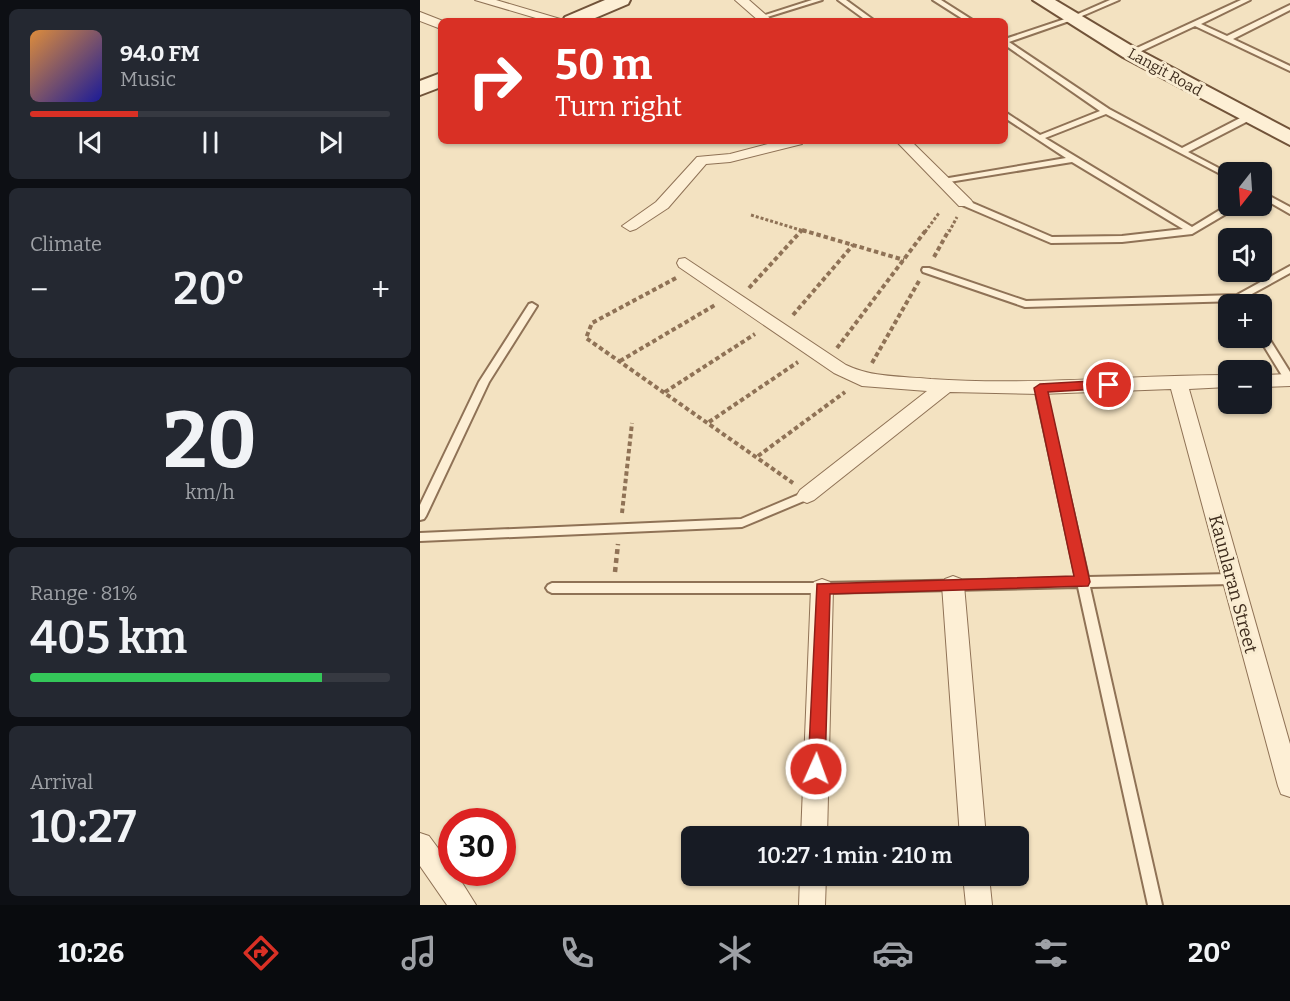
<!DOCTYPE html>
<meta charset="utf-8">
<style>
:root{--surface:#171b24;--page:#242831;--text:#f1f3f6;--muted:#9ea1a6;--line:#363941;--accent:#d93025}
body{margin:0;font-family:Bitter,serif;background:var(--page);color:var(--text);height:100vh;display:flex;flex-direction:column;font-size:22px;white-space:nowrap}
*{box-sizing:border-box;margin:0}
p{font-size:20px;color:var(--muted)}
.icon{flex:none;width:33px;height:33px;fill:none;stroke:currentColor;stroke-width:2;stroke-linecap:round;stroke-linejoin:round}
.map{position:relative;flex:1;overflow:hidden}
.details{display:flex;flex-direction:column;gap:9px;padding:9px;background:#0d0f14;width:420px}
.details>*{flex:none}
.hud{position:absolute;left:18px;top:18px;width:570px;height:126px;border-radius:9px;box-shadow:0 2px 4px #0004;background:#d93025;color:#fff;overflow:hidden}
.needle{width:39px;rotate:197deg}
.fabs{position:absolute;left:798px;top:162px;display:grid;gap:12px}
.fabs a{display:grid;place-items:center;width:54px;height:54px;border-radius:9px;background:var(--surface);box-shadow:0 2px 4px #0004;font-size:30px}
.speed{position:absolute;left:18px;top:808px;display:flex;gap:12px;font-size:30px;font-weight:700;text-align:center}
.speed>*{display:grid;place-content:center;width:78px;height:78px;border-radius:50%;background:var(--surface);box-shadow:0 2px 4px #0004;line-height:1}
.speed .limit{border:9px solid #d22;background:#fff;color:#111}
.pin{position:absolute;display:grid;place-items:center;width:51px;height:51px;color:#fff;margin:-26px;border:3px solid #fff;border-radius:50%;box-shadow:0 2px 6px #0007}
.me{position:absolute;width:66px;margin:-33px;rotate:2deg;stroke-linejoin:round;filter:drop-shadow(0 0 4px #0008)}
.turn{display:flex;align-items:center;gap:21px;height:126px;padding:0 18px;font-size:27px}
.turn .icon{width:78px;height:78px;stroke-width:2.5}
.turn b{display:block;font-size:42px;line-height:51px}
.big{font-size:45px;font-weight:600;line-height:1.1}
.details .card{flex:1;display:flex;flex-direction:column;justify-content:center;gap:9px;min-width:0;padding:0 21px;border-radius:9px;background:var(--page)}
.details .dial{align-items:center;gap:0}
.dial b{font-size:78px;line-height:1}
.song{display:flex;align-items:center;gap:18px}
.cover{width:72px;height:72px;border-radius:9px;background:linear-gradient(135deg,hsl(30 70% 55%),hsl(240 70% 35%))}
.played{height:6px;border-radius:3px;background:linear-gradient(90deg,var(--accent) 30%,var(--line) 30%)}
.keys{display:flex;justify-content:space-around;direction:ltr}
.heat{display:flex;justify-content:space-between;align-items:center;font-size:33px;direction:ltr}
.charge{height:9px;border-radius:4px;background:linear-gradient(90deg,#34c759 81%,var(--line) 0)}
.trip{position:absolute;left:261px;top:826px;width:348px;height:60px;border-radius:9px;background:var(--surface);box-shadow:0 2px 4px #0004;font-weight:600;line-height:60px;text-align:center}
.dock{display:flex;height:96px;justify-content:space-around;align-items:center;background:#090b0e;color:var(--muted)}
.dock .icon{width:42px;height:42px}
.dock .on{color:var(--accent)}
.dock b{font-size:27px;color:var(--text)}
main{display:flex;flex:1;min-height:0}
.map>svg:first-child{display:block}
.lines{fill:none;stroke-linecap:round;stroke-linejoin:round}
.lane-casing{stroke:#8f7256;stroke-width:4}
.street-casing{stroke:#8f7256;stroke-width:2}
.secondary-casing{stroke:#715339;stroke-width:4}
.path-far2{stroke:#8f7256;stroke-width:3;stroke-dasharray:3 2;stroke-linecap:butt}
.path-far1{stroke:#8f7256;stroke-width:4;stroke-dasharray:4.5 3;stroke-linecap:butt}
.path{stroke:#8f7256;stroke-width:4.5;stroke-dasharray:5 4;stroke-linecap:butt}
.lane{fill:#fdefd5;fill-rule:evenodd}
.street{fill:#fdefd5;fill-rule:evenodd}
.secondary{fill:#fdefd5;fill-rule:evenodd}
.route{fill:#d93025;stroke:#8d1f18;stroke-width:1.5}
.labels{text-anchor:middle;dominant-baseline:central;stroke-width:6;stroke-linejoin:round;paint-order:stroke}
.far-street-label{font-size:15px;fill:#3d2b1c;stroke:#f9ecd1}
.street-label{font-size:18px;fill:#3d2b1c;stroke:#f9ecd1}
</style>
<main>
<section class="details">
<div class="card">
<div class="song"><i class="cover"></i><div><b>94.0 FM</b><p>Music</p></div></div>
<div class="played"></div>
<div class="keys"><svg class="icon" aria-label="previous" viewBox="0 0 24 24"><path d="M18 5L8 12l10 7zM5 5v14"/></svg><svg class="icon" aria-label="pause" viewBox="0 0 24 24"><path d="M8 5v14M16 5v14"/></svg><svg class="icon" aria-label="next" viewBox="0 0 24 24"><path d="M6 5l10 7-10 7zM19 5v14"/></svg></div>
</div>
<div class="card"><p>Climate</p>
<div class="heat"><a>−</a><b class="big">20°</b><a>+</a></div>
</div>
<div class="card dial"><b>20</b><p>km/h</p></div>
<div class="card"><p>Range · 81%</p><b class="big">405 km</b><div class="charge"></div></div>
<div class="card"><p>Arrival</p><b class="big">10:27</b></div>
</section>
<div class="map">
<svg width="870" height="905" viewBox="0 0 870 905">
<rect width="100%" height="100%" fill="#f3e2c1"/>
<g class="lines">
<g class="lane-casing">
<path id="lane" d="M392 0H402L344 18 339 17Z
M418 0H426L455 21H447Z
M513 0H521L554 21H546Z
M690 0H699L655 19 589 42 689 109 762 148 826 115H832V119L768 152 808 173V178L686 114 625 138 772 227 808 205 817 206 816 208 772 234 702 242 631 243 542 205V201H548L632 237 702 236 763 229 652 162 523 183 519 181 523 179 646 158 585 118V112L620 135 680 111 585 45V39L651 17Z
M821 0H830L781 24 807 36 870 5V10L813 39 870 66V71L775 26 713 55 706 53Z
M842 192 870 207V214L842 198Z
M870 266V273L819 301 605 307 503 272 502 270 503 268H509L606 301 817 295Z
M112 303 117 306 69 382 6 516 4 519 0 520V505L59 382 109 304Z
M842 331 845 332 870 372V383L866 382 839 338H842Z
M620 385 625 388 668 577 811 574 815 576 817 579 815 582 811 584 670 587 742 905H728L658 587 402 593H132L128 591 126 588 128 585 132 583H402L656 578 615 388Z
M387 491 391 492 392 495 391 498 322 527 0 541V533L321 519Z"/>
</g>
<g class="street-casing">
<path id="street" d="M55 0H76L147 21H126Z
M315 0H329L353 21H339Z
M0 12 23 21 21 29 0 21Z
M359 141H384L382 144 310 162 286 164 248 208 216 229 210 231 202 226 236 202 277 157 310 154Z
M476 141H491L551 200 553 203 551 206H539Z
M265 258 426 365C453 378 482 376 511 379 611 386 710 375 808 375V387L769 389 870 744V797L861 794 858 786 751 389 620 394 530 392 394 500 387 503 380 500 377 495 380 490 507 391 442 386 414 373 259 267 257 263 259 259Z
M870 374V386L842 387V375Z
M533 576 541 579 544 585 566 837H540L522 585 525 579Z
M402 579 410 582 413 588 407 837H381L391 588 394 582Z
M0 833 9 836 32 867V873H36L56 905H27L0 866Z
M380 876H406L405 905H379Z
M543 876H569L572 905H546Z"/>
</g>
<g class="secondary-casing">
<path id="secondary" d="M185 0H210L208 4 168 21H143L145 17Z
M613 0H635L717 49 870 130V145L703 57Z
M21 73V87L0 95V81Z"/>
</g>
<path class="path-far2" d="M331 215 387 232
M505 232 519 213
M529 232 537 217"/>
<path class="path-far1" d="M382 230 484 260
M514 257 529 230
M256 278 172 323 166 338 373 483
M329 288 382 230
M373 315 433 245
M417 348 506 230
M200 361 295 305
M452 363 499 281
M245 392 335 334
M289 422 378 362
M338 456 425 392
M202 513 212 423"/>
<path class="path" d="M195 572 198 544"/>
<use href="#lane" class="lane"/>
<use href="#street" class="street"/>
<use href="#secondary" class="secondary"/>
</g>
<path class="route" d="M689 380 694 382V388L628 392 670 582 668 586 410 594 405 769 402 775 396 777 390 775 388 769 397 584 654 576 614 388 620 384Z"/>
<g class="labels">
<g class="far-street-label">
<text transform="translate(745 72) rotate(29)">Langit Road</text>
</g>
<g class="street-label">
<text transform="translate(813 584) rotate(75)">Kaunlaran Street</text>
</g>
</g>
</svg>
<div class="fabs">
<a><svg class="needle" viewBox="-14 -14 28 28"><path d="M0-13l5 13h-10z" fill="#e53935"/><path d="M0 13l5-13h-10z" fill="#9ea1a6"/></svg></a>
<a><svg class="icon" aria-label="sound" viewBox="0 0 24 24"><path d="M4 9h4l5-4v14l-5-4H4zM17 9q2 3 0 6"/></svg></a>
<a>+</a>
<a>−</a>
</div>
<div class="speed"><div class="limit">30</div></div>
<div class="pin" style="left:689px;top:385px;background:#d93025"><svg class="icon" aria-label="arrive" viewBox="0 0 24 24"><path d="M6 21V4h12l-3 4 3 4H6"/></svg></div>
<svg class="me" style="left:396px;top:769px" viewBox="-20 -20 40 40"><circle r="17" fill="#d93025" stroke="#fff" stroke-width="3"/><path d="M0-11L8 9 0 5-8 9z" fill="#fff"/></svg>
<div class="trip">10:27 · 1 min · 210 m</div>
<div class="hud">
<div class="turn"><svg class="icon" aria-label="right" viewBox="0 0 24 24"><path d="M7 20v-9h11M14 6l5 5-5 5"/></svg><div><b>50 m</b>Turn right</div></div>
</div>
</div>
</main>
<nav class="dock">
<b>10:26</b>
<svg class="icon on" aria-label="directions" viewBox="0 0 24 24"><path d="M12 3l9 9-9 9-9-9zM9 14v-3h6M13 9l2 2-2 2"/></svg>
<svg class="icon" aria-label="music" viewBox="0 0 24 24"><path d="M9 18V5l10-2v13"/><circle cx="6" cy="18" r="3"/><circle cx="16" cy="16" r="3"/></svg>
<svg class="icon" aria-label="phone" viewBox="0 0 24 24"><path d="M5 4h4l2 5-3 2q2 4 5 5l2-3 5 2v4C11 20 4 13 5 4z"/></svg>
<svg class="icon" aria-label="climate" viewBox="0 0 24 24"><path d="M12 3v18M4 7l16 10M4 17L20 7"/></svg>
<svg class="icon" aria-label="car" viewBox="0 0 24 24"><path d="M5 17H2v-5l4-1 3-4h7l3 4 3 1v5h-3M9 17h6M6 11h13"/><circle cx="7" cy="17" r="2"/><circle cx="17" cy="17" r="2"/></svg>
<svg class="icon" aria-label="filters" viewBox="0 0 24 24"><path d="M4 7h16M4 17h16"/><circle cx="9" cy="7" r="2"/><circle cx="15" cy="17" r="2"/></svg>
<b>20°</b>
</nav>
